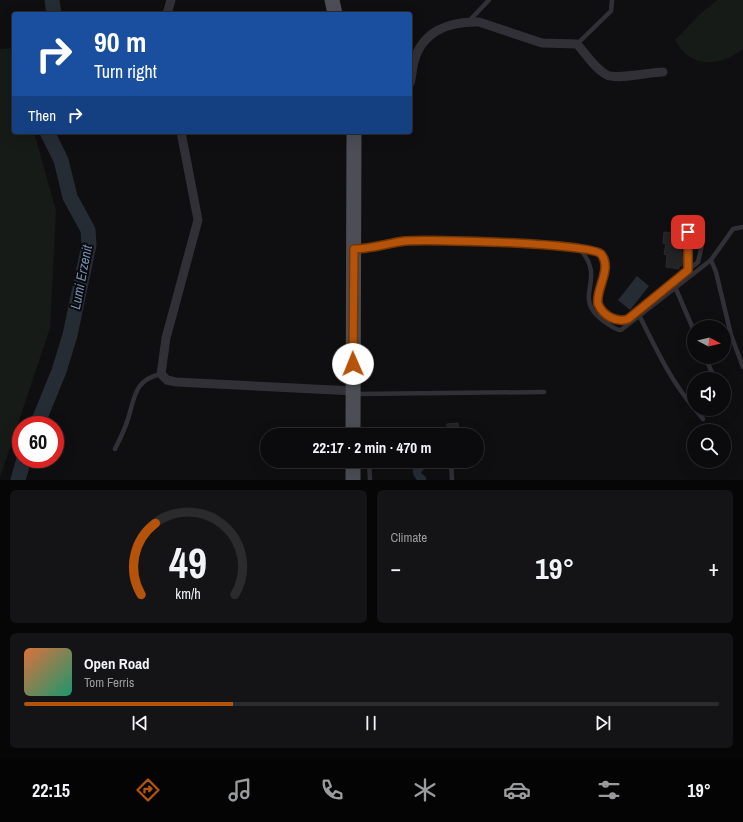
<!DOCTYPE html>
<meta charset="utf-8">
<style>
:root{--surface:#0b0b0d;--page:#141416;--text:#f1f3f6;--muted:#9a9b9d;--line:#2b2b2e;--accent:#b45309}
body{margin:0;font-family:"Archivo Narrow",sans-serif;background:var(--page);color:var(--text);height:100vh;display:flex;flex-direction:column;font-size:15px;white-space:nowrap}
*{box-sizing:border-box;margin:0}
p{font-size:13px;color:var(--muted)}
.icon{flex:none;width:22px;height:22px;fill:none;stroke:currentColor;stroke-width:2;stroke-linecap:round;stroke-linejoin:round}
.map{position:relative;height:480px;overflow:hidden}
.drawer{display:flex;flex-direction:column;gap:10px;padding:10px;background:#060607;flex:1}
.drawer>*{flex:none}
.banner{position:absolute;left:12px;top:12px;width:400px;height:122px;border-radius:4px;box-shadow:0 4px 16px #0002,0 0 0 1px var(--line);background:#1a4fa0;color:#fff;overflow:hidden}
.needle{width:26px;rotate:97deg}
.controls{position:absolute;left:687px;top:320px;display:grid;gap:8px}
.controls a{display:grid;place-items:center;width:44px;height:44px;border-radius:50%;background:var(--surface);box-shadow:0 4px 16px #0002,0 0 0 1px var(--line);font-size:20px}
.speed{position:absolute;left:12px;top:416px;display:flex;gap:8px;font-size:20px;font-weight:700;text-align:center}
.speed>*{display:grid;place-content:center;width:52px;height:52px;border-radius:50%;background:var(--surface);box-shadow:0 4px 16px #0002,0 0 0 1px var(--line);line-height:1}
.speed .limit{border:6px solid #d22;background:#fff;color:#111}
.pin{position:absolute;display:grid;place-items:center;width:34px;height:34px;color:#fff;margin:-17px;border-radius:8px;box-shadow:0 2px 6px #0006}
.me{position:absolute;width:44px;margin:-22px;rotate:359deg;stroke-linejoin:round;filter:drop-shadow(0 0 3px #0008)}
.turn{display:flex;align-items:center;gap:14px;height:84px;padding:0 16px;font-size:18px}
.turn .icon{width:52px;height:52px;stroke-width:2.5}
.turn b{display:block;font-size:28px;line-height:34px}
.then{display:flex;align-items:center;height:38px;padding:0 16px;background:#0003;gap:8px;font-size:15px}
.big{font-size:30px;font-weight:700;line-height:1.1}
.drawer .tile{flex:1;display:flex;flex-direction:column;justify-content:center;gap:6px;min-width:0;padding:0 14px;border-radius:6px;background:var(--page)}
.drawer .dial{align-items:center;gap:0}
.dial svg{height:104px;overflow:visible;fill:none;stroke:var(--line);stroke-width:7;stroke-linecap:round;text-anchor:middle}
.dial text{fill:var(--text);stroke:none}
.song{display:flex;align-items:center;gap:12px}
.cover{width:48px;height:48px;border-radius:6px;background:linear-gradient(135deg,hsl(20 70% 55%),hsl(160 70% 35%))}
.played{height:4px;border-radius:2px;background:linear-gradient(90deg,var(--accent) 30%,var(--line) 30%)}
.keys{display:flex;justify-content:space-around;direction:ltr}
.heat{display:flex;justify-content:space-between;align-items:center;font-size:22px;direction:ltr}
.drawer .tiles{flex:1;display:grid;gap:10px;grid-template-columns:1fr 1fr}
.tile:last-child{grid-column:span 2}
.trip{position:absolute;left:260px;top:428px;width:224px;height:40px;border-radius:20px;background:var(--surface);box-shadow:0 4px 16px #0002,0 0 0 1px var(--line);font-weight:700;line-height:40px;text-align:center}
.dock{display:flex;height:64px;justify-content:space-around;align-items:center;background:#040405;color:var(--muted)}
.dock .icon{width:28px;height:28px}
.dock .current{color:var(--accent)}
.dock b{font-size:18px;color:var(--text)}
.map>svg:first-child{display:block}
.green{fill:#161b17}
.water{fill:#262c34}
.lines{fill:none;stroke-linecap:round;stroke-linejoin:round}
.river{stroke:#262c34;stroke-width:15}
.building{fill:#232225;stroke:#2a292d}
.service{stroke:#303036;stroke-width:4.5}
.minor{stroke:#303036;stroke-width:9}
.primary{stroke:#4c4d55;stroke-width:15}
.route-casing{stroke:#753606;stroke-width:10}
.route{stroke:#b45309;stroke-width:7}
.labels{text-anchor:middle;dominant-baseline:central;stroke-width:4;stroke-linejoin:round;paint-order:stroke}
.water-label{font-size:14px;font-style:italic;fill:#748cb0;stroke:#0a0a0c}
</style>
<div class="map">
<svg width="743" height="480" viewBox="0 0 743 480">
<rect width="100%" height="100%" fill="#0f0f11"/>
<path class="green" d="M717 0H743V49C720 67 690 69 675 40L700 14Z
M14 48 12 54 14 61V132H34L56 211 50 328 0 477V49Z"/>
<path class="water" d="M637 276 649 286 630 310 618 300Z
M416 461H425V467L421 473 426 477V480H417C411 474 412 468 416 461Z"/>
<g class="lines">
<path class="river" d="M52 0 54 14
M37 425 59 371 70 335 89 245 88 230 70 197 61 160 47 132
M18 480 24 459"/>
</g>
<path class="building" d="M664 232 681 234 679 244H682L681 251 683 255 682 266H679V269L666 267 667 255 664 254 666 244 663 243Z
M458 423 459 435H447V424Z"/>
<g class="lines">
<path class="service" d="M468 22 489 0
M577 44 611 11 612 0
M688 232V270
M579 248C604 275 581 291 592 309 595 315 600 318 605 322 610 325 615 330 621 330L711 260 733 229 743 227
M356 249C373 249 390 242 407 241 431 240 591 243 601 254 614 268 595 289 598 304 603 316 617 323 628 319L698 262 702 245 701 224
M711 260 716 272 731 335 743 367
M676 289 694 331
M640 317C656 349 671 381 694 408
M705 357 715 379
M356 394 544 392
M724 401 725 402
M695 409 703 419
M115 449C120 439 125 429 128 419 135 397 134 380 161 374
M369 461 370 480
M451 462 452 480"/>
<path class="minor" d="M167 14 171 0
M410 83C412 77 412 69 414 62 422 31 449 21 479 22L542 43 577 44C586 54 595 69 607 75 617 80 650 72 663 72
M181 132 198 220 166 338 161 374 167 380 176 382 354 391"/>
<path class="primary" d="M332 0 335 14
M353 435 354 132
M353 480V461"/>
</g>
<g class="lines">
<g class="route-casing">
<path id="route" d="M353 364 354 249C372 249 388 243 405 241 429 239 591 243 601 254 613 269 595 289 598 304 603 316 617 323 628 319L688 270V232"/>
</g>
<use href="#route" class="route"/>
</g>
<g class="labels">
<g class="water-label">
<text transform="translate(81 277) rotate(-79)">Lumi Erzenit</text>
</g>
</g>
</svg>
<div class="controls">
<a><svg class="needle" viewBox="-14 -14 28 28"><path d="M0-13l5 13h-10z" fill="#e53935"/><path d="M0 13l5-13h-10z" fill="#9a9b9d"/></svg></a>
<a><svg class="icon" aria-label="sound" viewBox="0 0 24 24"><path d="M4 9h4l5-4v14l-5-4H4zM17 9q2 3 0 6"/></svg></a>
<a><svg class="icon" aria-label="search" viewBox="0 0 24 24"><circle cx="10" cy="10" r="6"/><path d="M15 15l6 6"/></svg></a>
</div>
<div class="speed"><div class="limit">60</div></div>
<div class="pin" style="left:688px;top:232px;background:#d93025"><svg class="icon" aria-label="arrive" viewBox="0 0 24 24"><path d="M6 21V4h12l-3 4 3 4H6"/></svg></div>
<svg class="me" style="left:353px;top:364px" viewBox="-20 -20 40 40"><circle r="19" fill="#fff"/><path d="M0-13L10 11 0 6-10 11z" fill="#b45309"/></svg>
<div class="trip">22:17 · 2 min · 470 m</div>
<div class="banner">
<div class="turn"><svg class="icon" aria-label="right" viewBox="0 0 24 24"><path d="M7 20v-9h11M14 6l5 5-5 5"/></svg><div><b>90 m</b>Turn right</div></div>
<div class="then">Then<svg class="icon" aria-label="right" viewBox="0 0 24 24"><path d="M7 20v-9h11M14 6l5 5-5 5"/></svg></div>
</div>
</div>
<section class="drawer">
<div class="tiles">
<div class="tile dial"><svg viewBox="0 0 100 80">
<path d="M14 69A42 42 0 1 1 86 69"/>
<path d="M14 69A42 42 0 0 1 25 14" stroke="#b45309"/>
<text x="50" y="56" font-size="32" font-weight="700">49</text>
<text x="50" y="72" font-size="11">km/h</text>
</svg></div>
<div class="tile"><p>Climate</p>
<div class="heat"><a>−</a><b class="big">19°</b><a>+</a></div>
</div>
<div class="tile">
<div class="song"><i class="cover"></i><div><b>Open Road</b><p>Tom Ferris</p></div></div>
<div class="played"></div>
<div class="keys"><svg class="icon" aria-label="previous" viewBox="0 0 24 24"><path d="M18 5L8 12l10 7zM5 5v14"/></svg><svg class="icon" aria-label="pause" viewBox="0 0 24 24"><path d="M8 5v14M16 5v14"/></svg><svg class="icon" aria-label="next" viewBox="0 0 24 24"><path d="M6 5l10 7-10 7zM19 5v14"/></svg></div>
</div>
</div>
</section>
<nav class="dock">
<b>22:15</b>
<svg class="icon current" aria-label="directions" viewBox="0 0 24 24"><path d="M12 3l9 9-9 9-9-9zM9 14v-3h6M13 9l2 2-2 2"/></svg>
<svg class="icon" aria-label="music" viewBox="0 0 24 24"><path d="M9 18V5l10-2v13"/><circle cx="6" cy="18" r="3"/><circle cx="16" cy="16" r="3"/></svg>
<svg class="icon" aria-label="phone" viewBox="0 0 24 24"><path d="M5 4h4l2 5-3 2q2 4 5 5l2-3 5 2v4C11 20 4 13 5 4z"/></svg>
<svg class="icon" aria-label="climate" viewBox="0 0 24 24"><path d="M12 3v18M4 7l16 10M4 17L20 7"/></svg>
<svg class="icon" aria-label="car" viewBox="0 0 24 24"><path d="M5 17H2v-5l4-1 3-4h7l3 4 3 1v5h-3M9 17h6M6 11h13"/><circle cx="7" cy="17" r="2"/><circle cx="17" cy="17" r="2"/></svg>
<svg class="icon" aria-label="filters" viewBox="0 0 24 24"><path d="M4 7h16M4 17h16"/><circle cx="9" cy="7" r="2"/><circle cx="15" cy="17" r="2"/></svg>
<b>19°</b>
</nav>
